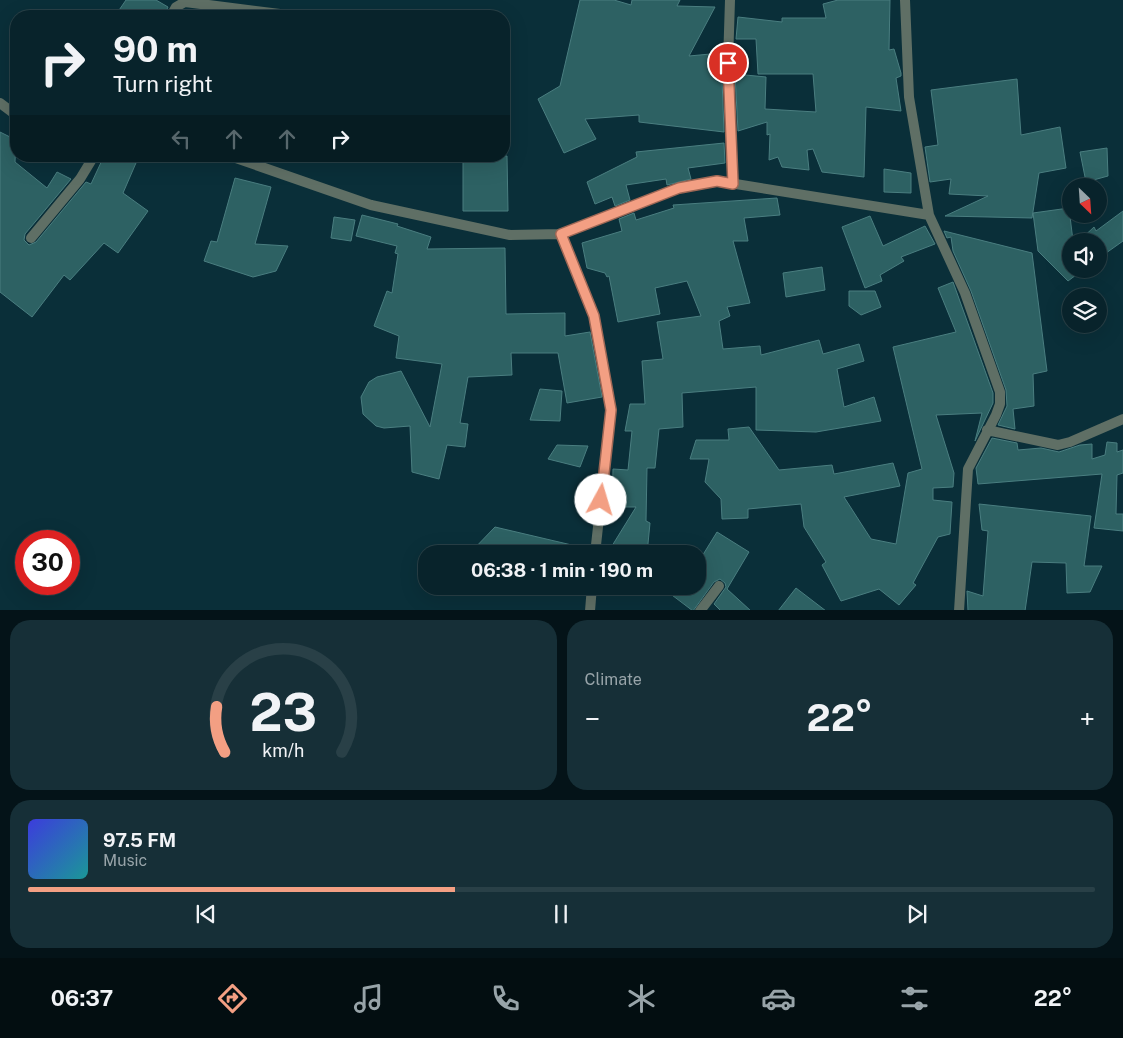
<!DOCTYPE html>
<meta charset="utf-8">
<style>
:root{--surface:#08232b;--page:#162f37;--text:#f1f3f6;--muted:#98a4a9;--line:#294047;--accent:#f39f83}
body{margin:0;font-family:"Public Sans",sans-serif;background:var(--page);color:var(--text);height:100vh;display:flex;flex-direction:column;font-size:19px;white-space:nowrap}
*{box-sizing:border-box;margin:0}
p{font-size:16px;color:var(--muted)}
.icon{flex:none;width:28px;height:28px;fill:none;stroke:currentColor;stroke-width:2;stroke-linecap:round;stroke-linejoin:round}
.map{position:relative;height:610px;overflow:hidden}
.panel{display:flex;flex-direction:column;gap:10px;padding:10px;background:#041318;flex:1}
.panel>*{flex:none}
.guide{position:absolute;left:10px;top:10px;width:500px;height:152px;border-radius:20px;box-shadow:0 5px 20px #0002,0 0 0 1px var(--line);background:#08232b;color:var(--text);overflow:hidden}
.needle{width:32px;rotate:155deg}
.fabs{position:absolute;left:1062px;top:178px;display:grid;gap:10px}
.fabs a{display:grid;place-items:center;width:45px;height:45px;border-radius:50%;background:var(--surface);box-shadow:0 5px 20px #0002,0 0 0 1px var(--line);font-size:25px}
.speed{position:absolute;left:15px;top:530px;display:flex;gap:10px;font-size:25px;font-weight:700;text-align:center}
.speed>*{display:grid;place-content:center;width:65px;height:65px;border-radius:50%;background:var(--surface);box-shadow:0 5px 20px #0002,0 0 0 1px var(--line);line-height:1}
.speed .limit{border:8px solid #d22;background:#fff;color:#111}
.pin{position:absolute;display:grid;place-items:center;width:42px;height:42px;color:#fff;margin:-21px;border:2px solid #fff;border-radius:50%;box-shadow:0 1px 5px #0007}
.me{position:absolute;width:55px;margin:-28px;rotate:6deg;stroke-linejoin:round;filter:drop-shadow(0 0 4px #0008)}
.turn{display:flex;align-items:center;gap:18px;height:105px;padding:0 20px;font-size:22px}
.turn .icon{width:65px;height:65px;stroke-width:2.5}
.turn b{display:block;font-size:35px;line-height:42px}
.lanes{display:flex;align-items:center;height:48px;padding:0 20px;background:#0003;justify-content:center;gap:25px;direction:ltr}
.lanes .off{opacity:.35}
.big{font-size:38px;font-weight:700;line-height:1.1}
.panel .widget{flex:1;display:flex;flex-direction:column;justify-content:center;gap:8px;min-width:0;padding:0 18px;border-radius:20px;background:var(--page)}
.panel .dial{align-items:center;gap:0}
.dial svg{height:130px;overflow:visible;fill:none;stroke:var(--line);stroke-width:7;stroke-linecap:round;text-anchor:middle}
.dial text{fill:var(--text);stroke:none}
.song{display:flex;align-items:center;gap:15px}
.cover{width:60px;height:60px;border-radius:8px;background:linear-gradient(135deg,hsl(240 70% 55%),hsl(180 70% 35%))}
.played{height:5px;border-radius:2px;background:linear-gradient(90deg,var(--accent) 40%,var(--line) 40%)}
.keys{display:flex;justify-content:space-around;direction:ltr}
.heat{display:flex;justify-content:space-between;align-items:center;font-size:28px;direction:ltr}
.panel .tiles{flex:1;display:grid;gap:10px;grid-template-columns:1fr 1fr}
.widget:last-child{grid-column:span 2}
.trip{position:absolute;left:418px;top:545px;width:288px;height:50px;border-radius:20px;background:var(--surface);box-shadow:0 5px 20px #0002,0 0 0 1px var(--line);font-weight:700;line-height:50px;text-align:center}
.tabs{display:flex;height:80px;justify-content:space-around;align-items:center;background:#030e11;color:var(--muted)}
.tabs .icon{width:35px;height:35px}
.tabs .on{color:var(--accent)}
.tabs b{font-size:22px;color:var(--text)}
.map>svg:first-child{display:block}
.building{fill:#2d6163;stroke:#4a7e80}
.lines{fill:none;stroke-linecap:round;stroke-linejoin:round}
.street{stroke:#5f6f65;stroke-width:10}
.route-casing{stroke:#9e6755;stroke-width:12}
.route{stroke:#f39f83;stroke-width:9}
</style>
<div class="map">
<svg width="1123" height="611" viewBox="0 0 1123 611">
<rect width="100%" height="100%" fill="#0a2f39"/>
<path class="building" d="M126 0H156L168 7 164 16H115Z
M580 0H614L631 5 632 0H680L677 6 715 7 689 56 721 53 724 132 639 122V115L585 119 596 139 564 153 538 99 560 86Z
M838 0H890L889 50 894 49 901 73V76L896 78 901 111 866 107 864 177 822 172 813 149 807 150 809 170 782 167 778 157 769 160 770 134 767 135V122L738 131 735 74 766 77 765 109 816 112 813 74H758L756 39H736L738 17 782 22V18H826L823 4Z
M1017 79 1021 135 1060 127 1066 168 1039 173 1032 218 945 216 988 196 949 194 951 179 930 182 925 147 938 145 931 90Z
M0 132 16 140 15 162 47 188 57 172 71 179 25 234 24 240 29 245 36 242 86 182 91 184 104 156H139L123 193 148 211 118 253 104 243 70 280 64 275 32 317 0 292Z
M724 143 725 163 688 168 691 179 667 185 666 179 626 185 630 200 615 206 612 197 595 204 587 182 637 157 636 152Z
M1107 148 1108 176 1086 182 1080 152Z
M463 156H507L508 211H463Z
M884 169 911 173V193L884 192Z
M235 178 271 187 255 244 288 246 276 271 253 277 204 261 211 241 217 242Z
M777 198 780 215 744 218 748 241H733L750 303 727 307 730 316 719 321 723 349 760 346 761 355 819 340 823 354 859 344 864 361 837 369 844 407 874 397 881 421 816 432 756 430V387L682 393 683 427 659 429 655 468H647L646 521 650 523 647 554H607L636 507H612L613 469 628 470 632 431H625L630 404H645L642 361 663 359 657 322 701 316 687 281 655 288 660 314 618 322 609 276 607 277 605 273 587 268 582 243 622 231 619 219 634 213 636 220 674 208 673 205Z
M1069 208 1073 241 1071 269H1084L1068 281 1038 251 1033 213Z
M1123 211V241L1099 258V241H1079L1094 227 1096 231Z
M362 215 398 224 397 226 431 237 427 249 505 248 506 314 565 313V336L590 332 602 397 567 403 558 353H511L512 375 468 377 460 423 468 424 465 447 447 445 439 479 412 472 410 426 384 428 376 426 363 414 361 397 369 382 377 377 401 371 430 427 442 364 396 358 399 336 374 326 387 291 392 293 398 254 395 253 397 246 356 236Z
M870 216 883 246 925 226 935 244 901 257 904 261 880 275 882 281 865 288 842 227Z
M334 217 355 220 351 241 331 238Z
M944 231 1032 253 1047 371 1033 374 1034 406 1013 409 1015 429 998 425 1007 406 1006 390 971 291 953 251 951 237 947 238Z
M822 267 825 290 786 297 783 273Z
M953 282 993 393V403L975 441 982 413 936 415 954 473 953 487 933 488V500L952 502 950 534 938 537 913 583 916 585 899 605 879 589 841 601 822 565 826 562 804 527 801 504 748 509V518L722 519 721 499 705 482 709 459H690L696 440H729L728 429 749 427 779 470 832 465 834 474 893 463 900 486 844 497 871 539 896 544 908 473 922 469 893 347 956 332 938 288Z
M849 291H875L881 307 861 315 849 306Z
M540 389 562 391 560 421 530 420Z
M992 438 1017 443 1018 450 1041 448 1059 452 1080 445 1092 444V459L1105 455 1107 442 1117 443V452L1123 450V473L1117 475 1116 514H1123V531L1094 528 1102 474 978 484 976 468Z
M557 445 588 446 580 467 548 459Z
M979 504 1091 516 1084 566H1102L1090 592 1067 593 1066 563 1032 562 1025 611H968L967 591 983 596 988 531 982 530Z
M495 527 576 546 575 554H469Z
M717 532 749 552 727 589 751 611H721L714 604 726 587 725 583 720 579 714 582 693 611 660 586H696V566Z
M796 588 826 611H778Z"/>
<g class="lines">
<path class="street" d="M730 0 728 63 733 184
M905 0 909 97 929 215 965 293 1000 392V404L996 415 968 469 959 611
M171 16 176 7 185 2 296 16
M0 103 16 115
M230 156 371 205 510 235 561 234 679 188 717 181 929 215
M561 234 594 316 611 410 595 554
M31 238 80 179 94 156
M987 430 1058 445 1070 442 1123 419
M590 611 592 586
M700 611 719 586"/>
</g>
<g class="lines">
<g class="route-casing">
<path id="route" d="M601 500 611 410 594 316 561 234 679 188 717 181 733 184 728 63"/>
</g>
<use href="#route" class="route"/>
</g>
</svg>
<div class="fabs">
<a><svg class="needle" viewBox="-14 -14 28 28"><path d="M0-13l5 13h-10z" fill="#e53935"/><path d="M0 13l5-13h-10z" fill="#98a4a9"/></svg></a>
<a><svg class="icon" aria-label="sound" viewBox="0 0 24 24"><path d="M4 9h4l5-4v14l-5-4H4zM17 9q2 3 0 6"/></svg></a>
<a><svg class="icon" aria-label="layers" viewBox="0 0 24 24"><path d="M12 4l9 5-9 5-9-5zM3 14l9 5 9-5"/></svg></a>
</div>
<div class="speed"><div class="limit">30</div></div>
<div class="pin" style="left:728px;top:63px;background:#d93025"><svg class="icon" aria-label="arrive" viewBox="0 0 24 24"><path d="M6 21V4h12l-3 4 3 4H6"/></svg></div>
<svg class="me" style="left:601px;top:500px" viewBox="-20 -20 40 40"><circle r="19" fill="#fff"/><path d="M0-13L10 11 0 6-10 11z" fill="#f39f83"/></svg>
<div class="trip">06:38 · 1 min · 190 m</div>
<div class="guide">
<div class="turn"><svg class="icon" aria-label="right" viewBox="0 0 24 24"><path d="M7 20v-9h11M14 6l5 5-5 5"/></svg><div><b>90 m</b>Turn right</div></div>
<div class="lanes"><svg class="icon off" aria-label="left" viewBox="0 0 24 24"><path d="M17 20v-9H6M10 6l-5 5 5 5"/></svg><svg class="icon off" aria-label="ahead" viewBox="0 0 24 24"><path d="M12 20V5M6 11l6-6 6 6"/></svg><svg class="icon off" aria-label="ahead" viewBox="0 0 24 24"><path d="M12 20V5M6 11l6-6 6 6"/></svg><svg class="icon" aria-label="right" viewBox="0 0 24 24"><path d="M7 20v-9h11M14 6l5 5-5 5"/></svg></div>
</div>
</div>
<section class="panel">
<div class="tiles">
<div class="widget dial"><svg viewBox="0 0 100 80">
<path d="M14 69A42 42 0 1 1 86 69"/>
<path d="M14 69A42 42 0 0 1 9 41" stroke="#f39f83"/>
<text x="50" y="56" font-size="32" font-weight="700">23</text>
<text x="50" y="72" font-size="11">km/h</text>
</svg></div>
<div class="widget"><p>Climate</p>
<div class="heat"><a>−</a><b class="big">22°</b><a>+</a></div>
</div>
<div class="widget">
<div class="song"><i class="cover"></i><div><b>97.5 FM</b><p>Music</p></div></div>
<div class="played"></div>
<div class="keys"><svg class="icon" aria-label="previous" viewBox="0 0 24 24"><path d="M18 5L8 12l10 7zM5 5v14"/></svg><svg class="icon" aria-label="pause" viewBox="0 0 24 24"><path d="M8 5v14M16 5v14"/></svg><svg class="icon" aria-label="next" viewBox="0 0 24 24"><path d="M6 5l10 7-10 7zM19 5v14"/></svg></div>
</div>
</div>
</section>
<nav class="tabs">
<b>06:37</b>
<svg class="icon on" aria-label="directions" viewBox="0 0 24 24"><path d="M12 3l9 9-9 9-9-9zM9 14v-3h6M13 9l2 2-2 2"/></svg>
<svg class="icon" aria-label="music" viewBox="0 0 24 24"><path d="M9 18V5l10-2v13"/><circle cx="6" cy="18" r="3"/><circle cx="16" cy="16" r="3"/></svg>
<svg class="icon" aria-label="phone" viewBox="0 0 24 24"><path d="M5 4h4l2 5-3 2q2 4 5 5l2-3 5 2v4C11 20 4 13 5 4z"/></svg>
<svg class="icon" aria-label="climate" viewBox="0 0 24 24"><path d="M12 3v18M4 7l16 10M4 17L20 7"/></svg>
<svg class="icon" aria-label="car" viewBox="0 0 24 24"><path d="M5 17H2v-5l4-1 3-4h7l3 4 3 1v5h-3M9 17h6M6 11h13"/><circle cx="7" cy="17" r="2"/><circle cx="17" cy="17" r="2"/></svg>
<svg class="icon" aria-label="filters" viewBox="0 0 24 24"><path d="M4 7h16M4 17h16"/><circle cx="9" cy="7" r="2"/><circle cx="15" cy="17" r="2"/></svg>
<b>22°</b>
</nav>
